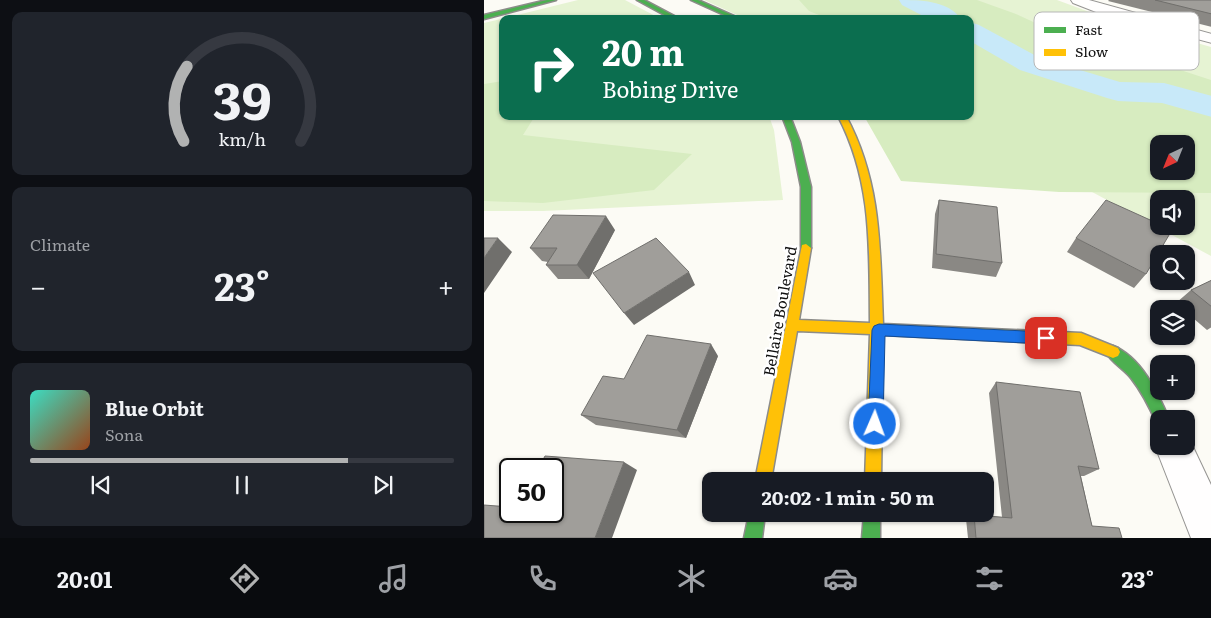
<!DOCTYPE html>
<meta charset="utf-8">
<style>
:root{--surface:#171b24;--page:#20242c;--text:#f1f3f6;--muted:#9ea1a6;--line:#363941;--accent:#b1b2b2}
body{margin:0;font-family:Literata,serif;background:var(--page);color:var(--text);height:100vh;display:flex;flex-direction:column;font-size:19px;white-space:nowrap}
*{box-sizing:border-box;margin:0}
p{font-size:16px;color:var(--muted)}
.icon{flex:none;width:28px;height:28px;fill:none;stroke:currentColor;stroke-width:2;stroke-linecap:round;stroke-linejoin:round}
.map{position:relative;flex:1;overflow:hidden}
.sheet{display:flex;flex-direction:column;gap:12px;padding:12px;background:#0d0f14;width:484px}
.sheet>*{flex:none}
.banner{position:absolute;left:15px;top:15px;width:475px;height:105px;border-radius:10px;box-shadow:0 1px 4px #0004;background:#0b6e4f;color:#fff;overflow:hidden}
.needle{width:32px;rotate:223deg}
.controls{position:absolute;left:666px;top:135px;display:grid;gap:10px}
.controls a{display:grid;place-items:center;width:45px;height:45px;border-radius:10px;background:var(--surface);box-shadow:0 1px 4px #0004;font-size:25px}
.speed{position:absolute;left:15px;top:458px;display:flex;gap:10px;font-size:25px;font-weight:700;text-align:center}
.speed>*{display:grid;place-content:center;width:65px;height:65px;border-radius:50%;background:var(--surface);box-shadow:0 1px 4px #0004;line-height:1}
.speed .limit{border:2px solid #111;border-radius:8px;background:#fff;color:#111}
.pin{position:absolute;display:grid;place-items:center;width:42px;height:42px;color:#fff;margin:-21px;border-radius:10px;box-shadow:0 2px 8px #0006}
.me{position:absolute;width:55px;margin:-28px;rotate:2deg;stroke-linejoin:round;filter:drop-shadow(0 0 4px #0008)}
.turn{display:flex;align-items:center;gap:18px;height:105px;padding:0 20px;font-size:22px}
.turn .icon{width:65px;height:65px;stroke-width:2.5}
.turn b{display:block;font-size:35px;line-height:42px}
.big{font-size:38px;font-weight:700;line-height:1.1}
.sheet .tile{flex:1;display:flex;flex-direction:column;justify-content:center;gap:8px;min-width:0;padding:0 18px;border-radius:10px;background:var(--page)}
.sheet .dial{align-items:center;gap:0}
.dial svg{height:130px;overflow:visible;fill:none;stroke:var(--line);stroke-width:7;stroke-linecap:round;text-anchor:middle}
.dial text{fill:var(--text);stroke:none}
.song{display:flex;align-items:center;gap:15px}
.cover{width:60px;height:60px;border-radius:8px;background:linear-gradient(135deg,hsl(170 70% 55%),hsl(20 70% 35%))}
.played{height:5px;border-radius:2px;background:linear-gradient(90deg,var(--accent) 75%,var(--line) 75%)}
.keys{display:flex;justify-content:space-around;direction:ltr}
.heat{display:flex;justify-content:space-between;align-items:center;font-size:28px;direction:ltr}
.trip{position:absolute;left:218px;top:472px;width:292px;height:50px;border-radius:10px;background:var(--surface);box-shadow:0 1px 4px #0004;font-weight:700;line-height:50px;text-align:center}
.dock{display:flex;height:80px;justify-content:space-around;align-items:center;background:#090b0e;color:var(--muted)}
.dock .icon{width:35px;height:35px}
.dock .on{color:var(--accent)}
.dock b{font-size:22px;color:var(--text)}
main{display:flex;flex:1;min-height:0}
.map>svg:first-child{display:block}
.green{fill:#e6f3d3;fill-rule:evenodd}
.forest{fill:#d7ecc0;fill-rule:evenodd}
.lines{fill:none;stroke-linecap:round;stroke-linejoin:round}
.river{fill:#c8e9f9;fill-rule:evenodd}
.street-casing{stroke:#969593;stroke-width:2}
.fast-casing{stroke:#8c8c89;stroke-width:3}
.slow-casing{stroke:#8c8c89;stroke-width:3}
.street{fill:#fffefe;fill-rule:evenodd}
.fast{fill:#4caf50;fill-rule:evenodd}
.slow{fill:#ffc107;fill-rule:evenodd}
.wall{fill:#8a8884}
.shaded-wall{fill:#706f6c}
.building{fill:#a09e9a;stroke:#706f6c}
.route{fill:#1a73e8;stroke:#114b97}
.labels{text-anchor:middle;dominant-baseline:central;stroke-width:5;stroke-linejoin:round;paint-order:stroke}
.street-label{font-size:15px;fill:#0f0f0f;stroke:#fff}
.key{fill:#fff;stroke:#b7b7b7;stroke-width:1}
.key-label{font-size:14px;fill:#0f0f0f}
</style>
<main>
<section class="sheet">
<div class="tile dial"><svg viewBox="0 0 100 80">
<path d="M14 69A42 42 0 1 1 86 69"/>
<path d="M14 69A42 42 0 0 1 16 23" stroke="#b1b2b2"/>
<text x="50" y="56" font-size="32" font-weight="700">39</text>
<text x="50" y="72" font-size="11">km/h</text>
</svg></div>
<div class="tile"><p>Climate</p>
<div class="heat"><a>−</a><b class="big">23°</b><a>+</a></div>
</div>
<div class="tile">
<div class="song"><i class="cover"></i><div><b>Blue Orbit</b><p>Sona</p></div></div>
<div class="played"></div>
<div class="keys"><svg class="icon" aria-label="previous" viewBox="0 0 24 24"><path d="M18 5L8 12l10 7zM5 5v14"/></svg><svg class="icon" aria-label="pause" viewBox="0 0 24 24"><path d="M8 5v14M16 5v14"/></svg><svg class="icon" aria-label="next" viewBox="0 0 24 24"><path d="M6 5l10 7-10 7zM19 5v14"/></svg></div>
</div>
</section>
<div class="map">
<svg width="728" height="538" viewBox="0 0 728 538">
<rect width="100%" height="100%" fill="#fcfbf5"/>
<path class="green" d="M94 0H141L177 19H19V116H285L290 130 299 200 59 211H0V23Z
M220 0H573L611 14 727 47V256L597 186 486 116V19H262ZM675 144H702V171H675ZM675 199H702V226H675Z"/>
<path class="forest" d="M315 0H493L532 14 584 38 623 46 727 80V193L575 192 417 181 380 116H486V19H345L325 11ZM675 144H702V171H675Z
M19 81V116H51L39 135 208 154 170 190 59 203 0 201V84Z"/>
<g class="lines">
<path class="river" d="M415 0C435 0 464 0 477 19H445L418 5Z
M486 22 495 25 556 58 636 82 680 83 728 96V117L678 103 634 101 623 98 536 70 486 41Z"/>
<g class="street-casing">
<path id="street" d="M587 0H605L728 34V43L612 12 589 3Z
M702 432 728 487V538H707L671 446 675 437V446H702Z"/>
</g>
<g class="fast-casing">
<path id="fast" d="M63 0H72L0 19V15Z
M153 0H160L196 19H188Z
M207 0H214L257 19H249Z
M298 116H306L316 142 327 187V248L322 252 317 248V187L308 142Z
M629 346C657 357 674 393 685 419H675V425L673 424C666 408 658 392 647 378 640 369 627 362 622 352L624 348Z
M265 514H281L278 538H260Z
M380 514H396V538H378Z"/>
</g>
<g class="slow-casing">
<path id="slow" d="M354 116H362C398 183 396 250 399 324L597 333 634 348 636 352 634 356 629 358 596 345 399 335 397 481H381L386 334 313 331 287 481H271L318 245 322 244 327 248 315 320 386 323C385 250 389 183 354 116Z"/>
</g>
<use href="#street" class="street"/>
<use href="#fast" class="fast"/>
<use href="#slow" class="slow"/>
</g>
<path class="wall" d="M625 0H728V27L624 1Z
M455 200 518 263 512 277 448 268 451 214Z
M131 230 105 279H74L62 265 64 262 58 261 46 248Z
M592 238 662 274 650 288 583 252Z
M728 280V327L723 330 702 312V309H698L692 303 707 290Z
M234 356 202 438 112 425 97 415 140 379Z
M512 382 615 469 600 476H597L608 526 638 538H484L482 519 490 515 518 517 505 393Z"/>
<path class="shaded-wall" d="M122 216 131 230 105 279 93 265Z
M14 238 28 252 0 293V258Z
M205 272 211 285 150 325 140 313Z
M227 344 234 356 202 438 193 430Z
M140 462 153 470 128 538H111Z"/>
<path class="building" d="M671 0H728V14Z
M455 200 513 207 518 263 452 254Z
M622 200 675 224V226H681L688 230 662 274 592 238Z
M69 215 122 216 93 265H62L73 248H46Z
M0 238H14L0 258Z
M172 238 205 272 140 313 109 273Z
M728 280V307L707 290Z
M163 335 227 344 193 430 97 415 119 376 140 379Z
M512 382 596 392 615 469 594 466 608 526 635 528 638 538H492L490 515 528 518Z
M61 456 140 462 111 538H0V505L26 507V511H69V469H54Z"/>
<path class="route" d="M395 324 562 332 566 334 568 338 566 342 562 344 401 336 399 424 397 430 391 432 386 430 384 424 388 330 390 326Z"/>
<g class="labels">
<g class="street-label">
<text transform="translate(295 311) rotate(-80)">Bellaire Boulevard</text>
</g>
</g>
<rect x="550" y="12" width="165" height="58" rx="8" class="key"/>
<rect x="560" y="27" width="22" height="6" fill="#4caf50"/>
<rect x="560" y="49" width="22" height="7" fill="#ffc107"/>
<g class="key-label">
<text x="591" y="35">Fast</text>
<text x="591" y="57">Slow</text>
</g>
</svg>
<div class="controls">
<a><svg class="needle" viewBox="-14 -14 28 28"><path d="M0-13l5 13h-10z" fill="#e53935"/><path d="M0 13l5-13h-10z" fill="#9ea1a6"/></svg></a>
<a><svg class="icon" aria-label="sound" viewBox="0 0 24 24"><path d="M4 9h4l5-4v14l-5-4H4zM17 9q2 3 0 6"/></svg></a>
<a><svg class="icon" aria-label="search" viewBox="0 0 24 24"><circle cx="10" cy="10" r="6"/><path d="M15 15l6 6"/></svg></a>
<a><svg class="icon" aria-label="layers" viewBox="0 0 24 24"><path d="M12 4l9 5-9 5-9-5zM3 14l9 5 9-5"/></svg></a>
<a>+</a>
<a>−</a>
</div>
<div class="speed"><div class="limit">50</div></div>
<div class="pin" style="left:562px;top:338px;background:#d93025"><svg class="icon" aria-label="arrive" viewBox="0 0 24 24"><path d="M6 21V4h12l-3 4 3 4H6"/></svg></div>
<svg class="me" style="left:391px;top:424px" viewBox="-20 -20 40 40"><circle r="17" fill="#1a73e8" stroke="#fff" stroke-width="3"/><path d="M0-11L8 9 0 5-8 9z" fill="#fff"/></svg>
<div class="trip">20:02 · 1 min · 50 m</div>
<div class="banner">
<div class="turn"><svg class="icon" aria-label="right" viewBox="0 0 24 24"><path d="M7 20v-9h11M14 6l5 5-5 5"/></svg><div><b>20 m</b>Bobing Drive</div></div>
</div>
</div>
</main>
<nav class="dock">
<b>20:01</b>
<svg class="icon on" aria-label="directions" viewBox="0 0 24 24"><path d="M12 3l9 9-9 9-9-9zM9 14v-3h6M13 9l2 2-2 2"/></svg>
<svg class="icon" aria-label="music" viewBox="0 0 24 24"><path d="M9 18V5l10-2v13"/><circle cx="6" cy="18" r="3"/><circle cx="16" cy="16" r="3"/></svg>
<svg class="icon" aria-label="phone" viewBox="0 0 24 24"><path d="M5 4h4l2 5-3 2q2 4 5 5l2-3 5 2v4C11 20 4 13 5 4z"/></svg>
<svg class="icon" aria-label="climate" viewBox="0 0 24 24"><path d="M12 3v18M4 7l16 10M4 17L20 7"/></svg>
<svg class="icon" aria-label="car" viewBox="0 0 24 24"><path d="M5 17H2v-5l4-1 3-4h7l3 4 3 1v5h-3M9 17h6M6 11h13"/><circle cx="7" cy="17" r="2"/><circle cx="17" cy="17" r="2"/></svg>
<svg class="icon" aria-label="filters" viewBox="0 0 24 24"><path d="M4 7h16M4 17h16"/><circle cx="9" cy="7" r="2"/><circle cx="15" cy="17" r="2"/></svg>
<b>23°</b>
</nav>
